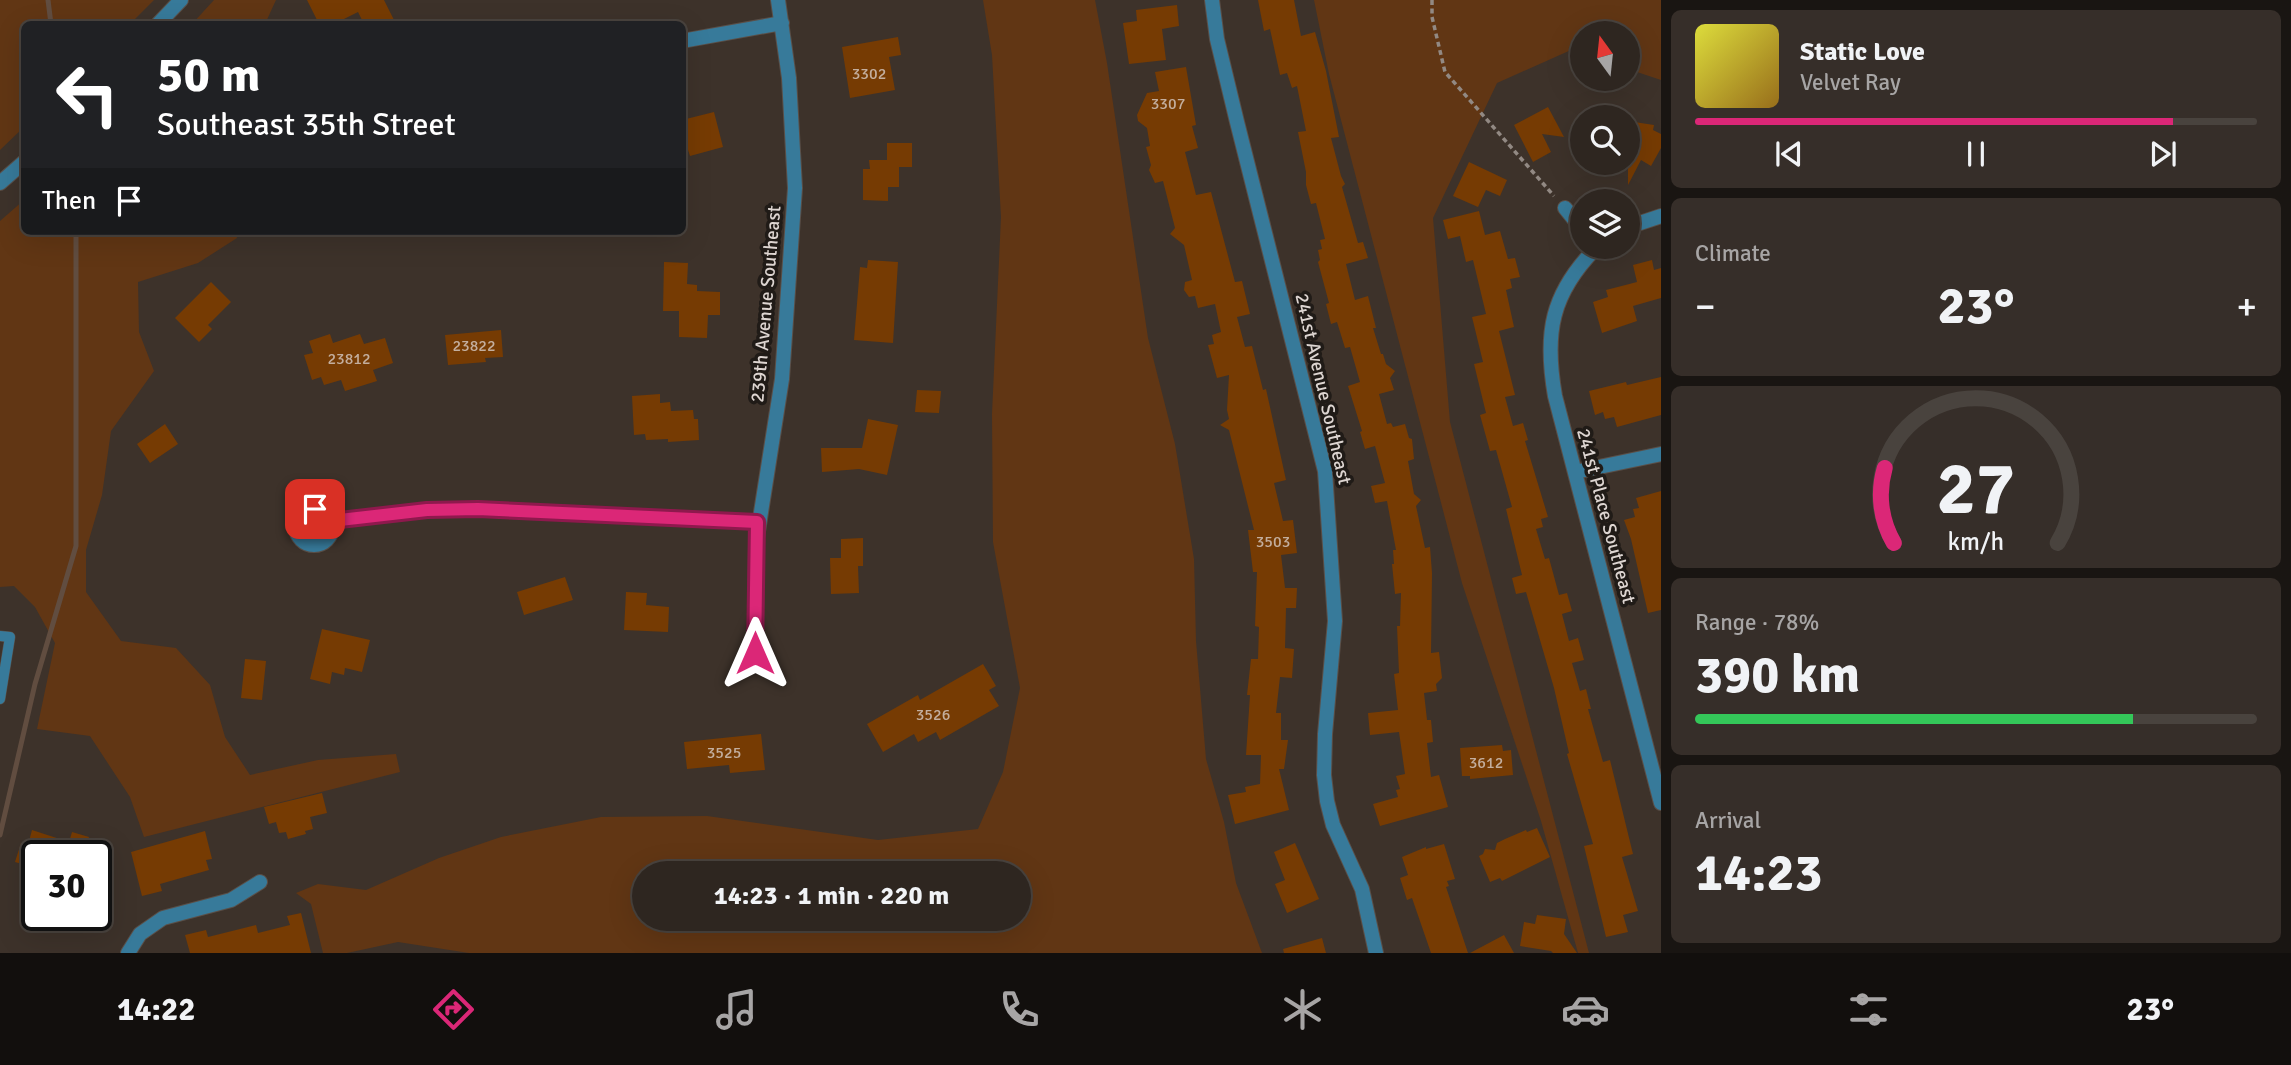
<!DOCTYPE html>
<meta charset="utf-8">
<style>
:root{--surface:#2e2620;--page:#362e29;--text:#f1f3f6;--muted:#a7a5a5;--line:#49433e;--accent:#db2777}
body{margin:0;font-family:Signika,sans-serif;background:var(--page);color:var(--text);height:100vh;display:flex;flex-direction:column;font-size:26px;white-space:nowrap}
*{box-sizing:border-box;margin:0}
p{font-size:23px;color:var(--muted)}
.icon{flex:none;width:38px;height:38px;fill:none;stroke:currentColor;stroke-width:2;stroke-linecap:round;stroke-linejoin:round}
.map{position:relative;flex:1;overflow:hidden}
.drawer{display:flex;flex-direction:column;gap:10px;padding:10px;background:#191512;width:630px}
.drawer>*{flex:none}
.hud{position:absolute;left:21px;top:21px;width:665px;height:214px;border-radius:10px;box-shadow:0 7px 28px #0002,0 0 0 2px var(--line);background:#202124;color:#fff;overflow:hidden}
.needle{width:46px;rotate:345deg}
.buttons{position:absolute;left:1570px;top:21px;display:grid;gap:14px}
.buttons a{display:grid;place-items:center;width:70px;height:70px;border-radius:50%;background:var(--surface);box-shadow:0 7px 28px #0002,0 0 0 2px var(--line);font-size:35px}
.speed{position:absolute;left:21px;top:840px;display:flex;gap:14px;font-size:35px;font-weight:700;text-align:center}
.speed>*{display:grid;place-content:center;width:91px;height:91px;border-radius:50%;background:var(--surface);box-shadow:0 7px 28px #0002,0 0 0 2px var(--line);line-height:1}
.speed .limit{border:4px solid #111;border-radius:10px;background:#fff;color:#111}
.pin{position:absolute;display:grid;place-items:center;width:60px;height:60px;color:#fff;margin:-30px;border-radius:14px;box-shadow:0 4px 10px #0006}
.me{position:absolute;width:77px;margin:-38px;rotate:0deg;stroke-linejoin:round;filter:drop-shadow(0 0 5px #0008)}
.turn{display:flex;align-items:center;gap:24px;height:147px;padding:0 21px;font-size:32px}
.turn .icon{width:91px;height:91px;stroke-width:2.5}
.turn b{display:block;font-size:49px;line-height:60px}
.then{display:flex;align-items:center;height:66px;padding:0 21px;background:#0003;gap:14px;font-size:26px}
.big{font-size:52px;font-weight:700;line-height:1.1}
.drawer .tile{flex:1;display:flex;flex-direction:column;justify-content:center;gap:10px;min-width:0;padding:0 24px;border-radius:10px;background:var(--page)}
.drawer .dial{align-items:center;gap:0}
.dial svg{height:182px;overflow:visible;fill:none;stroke:var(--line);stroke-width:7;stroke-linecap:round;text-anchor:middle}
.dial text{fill:var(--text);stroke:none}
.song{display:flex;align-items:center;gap:21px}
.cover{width:84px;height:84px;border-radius:10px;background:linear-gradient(135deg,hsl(60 70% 55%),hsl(40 70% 35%))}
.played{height:7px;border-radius:4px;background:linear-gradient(90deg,var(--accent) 85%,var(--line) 85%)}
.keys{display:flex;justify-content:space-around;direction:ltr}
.heat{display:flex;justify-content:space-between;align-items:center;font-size:38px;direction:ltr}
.charge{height:10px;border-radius:5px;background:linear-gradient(90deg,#34c759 78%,var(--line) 0)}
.trip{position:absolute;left:632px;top:861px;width:399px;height:70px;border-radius:35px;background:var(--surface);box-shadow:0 7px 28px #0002,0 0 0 2px var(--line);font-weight:700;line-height:70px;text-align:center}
.tab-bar{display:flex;height:112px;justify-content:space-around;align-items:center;background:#120f0d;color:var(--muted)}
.tab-bar .icon{width:49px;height:49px}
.tab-bar .selected{color:var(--accent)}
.tab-bar b{font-size:32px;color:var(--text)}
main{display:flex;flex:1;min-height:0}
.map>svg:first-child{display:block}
.green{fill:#613614;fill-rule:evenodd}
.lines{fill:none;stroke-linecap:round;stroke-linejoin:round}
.stream{stroke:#614d40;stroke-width:5}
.building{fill:#763b03}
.service-casing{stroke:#5a4f48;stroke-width:11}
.minor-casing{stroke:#5a4f48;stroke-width:16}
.tertiary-casing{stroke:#5a4f48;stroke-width:16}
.path{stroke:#928983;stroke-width:3.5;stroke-dasharray:5 3.5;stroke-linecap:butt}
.service{stroke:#377a9a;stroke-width:10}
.minor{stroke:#377a9a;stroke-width:14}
.tertiary{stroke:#377a9a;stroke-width:14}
.route-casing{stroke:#8e194d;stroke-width:18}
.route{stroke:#db2777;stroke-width:12}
.labels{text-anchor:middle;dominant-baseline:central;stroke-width:7;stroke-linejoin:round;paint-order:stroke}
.number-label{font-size:16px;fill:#c3ae9e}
.street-label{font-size:19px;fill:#ddd5d1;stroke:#201b17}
</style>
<main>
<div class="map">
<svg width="1661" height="953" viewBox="0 0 1661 953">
<rect width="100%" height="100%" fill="#3d322a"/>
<path class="green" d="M0 0H154L130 24H24V127L0 150Z
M214 0H276L265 24H192Z
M983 0H1095L1107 63 1148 338 1175 444 1194 559 1196 641 1206 759 1224 822 1236 883 1262 953H469L398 942 347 953H323L311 904 296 893 318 884 366 890 439 858 501 837 601 817 707 816 878 840 978 829 1003 772 1020 688 993 542 992 414 1001 217 992 55ZM1018 873V919H644V873Z
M1314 0H1661V80L1628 69V33H1582V54L1571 50 1497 83 1433 218 1450 422 1589 953H1578L1541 821 1462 583 1329 74Z
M24 200V231H235L237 238 198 263 138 282 139 332 154 371 111 431 102 495 86 550V592L121 641 176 648 210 685 225 737 250 775 318 760 396 754 400 772 144 837 130 797 90 736 37 729 55 643 35 607 14 586 0 587V221Z"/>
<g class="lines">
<path class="stream" d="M48 0 51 24
M0 835 35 684 76 546V231"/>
</g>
<path class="building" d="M307 0H384L396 24H364L358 12 334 24H319Z
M1258 0H1294L1301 36 1315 32 1326 71 1339 137 1331 138 1341 176 1345 184 1342 187 1358 243 1363 242 1368 258 1346 264 1355 300 1368 296 1376 328H1373L1381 354H1383L1386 364 1395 371 1390 378 1394 390 1379 394 1387 424 1391 423 1393 427 1405 424 1409 438 1412 439 1414 459 1408 461 1414 494 1421 500 1416 506 1425 548 1430 547 1432 573 1431 653 1439 652 1442 678 1436 684 1437 691 1424 693 1427 720H1431L1433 742 1427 743 1431 777 1439 775 1448 807 1380 826 1373 804 1398 797 1396 790 1400 789 1396 776 1405 774 1399 732 1370 735 1368 713 1398 710 1394 674 1399 673 1397 626H1400L1401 593 1395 594 1392 564H1394L1393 550H1396L1387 501 1375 503 1371 486 1385 483 1375 446 1365 449 1360 432 1362 431 1348 386 1360 382 1350 347 1345 348 1337 322 1331 324 1326 304 1329 303 1318 262 1320 260 1318 250 1322 249 1320 240 1325 239 1316 203 1311 204 1306 185V172L1298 132 1306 131 1297 86 1292 88 1287 73 1280 75 1270 29 1264 31Z
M1177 5 1179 26 1162 29 1166 60 1129 64 1123 23 1137 21 1136 10Z
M898 37 901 55 889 57 895 90 850 98 842 47Z
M1186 67 1196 125 1192 126 1198 148 1185 152 1196 195 1211 192 1235 282 1242 281 1250 314 1237 317 1245 347 1252 346 1263 390 1266 389 1286 480 1274 483 1283 521 1293 520 1297 553 1281 555 1285 588H1297L1296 608H1286L1285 648 1294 649 1292 678 1280 677 1276 713H1281V740H1288L1284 769H1279L1289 810 1235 824 1228 795 1246 792 1245 787 1260 784 1261 755H1246L1250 695H1247L1251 659H1258L1259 627 1255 626 1257 572H1253L1248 530H1254L1229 430 1220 425 1229 419 1227 410 1229 375 1217 378 1208 345 1214 344 1212 335 1221 332 1215 304 1198 308 1195 296 1189 297 1184 290 1185 282 1192 280 1184 245 1170 234 1175 228 1163 181 1155 183 1149 170 1151 165 1146 147 1150 146 1147 128 1138 121 1137 115 1147 93 1159 91 1155 72Z
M1548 107 1564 137 1542 134 1551 152 1533 162 1514 125Z
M714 112 723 147 690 156 682 131V120Z
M1628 121 1654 125 1653 130 1661 134V148L1651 166 1641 160 1628 185Z
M887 143H912V167H899V187H888V201L863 200V169H870L869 160H887Z
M1469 162 1507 180 1500 196 1486 190 1478 207 1453 196Z
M1479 211 1485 235 1500 231 1508 259 1515 258 1520 277 1510 279 1512 288 1506 290 1514 327 1499 331 1515 395 1505 397 1513 426 1523 423 1528 440 1525 441 1548 517 1541 519 1543 527 1536 529 1545 559 1549 558 1559 595 1567 593 1572 611 1562 614 1569 641 1578 638 1584 660 1572 663 1580 691 1586 689 1591 709H1588L1603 762 1610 760 1633 854 1622 857 1638 911 1623 915 1628 932 1606 937 1584 846 1593 844 1567 754 1569 753 1554 688 1526 592 1516 594 1512 578 1522 575 1506 509 1512 507 1496 450 1490 451 1480 415 1486 413 1474 364 1483 362 1472 317 1486 314 1473 260 1466 262 1460 236 1448 239 1443 220Z
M868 260 898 262 893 343 854 340 860 267 867 268Z
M1652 260 1654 270 1661 268V298L1633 306 1637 321 1602 333 1593 302 1608 297 1606 290 1637 282 1633 265Z
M664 262 688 263 687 284 697 285V291L720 292V315H708L707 338 679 337V311H663Z
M211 282 231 302 208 325 212 329 199 342 175 318Z
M501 330 503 357 485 358 486 362 448 365 445 335Z
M330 334 333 343 360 334 364 344 385 338 393 363 373 370 377 381 345 391 341 380 324 385 321 377 312 380 304 355 313 353 309 341Z
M1661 377V415L1617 427 1614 417 1605 419 1603 412 1595 415 1589 391 1626 382 1627 385Z
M917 390 941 391 939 413 915 412Z
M660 394V403L670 402 671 411 693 410 694 419H698L699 440 668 442V439L646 440 645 434 634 435 632 396Z
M868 419 898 425 887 475 859 469 822 472 821 448H862Z
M165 424 178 444 150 463 137 444Z
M1661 491V610L1648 613 1631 539 1624 520 1635 517 1633 509 1639 508 1636 498Z
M863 538V566H858L859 593 831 594 830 558H841V539Z
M565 577 573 600 524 615 517 592Z
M626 592 647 593 646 605 669 607 668 632 624 630Z
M322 629 370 640 362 672 345 668 344 675 332 672 330 684 310 679Z
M245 659 266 661 262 700 241 698Z
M983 664 996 686 989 690 999 706 940 740 936 732 918 742 914 734 883 752 867 724 918 695 920 700Z
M761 734 765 770 730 773 729 765 687 769 684 742Z
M1502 745 1503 751 1511 750 1513 775 1470 779V776H1462L1460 748Z
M322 793 327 813 310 817 313 829 305 831 306 834 288 839 286 832 279 833 276 822 269 824 264 807Z
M1537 828 1550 857 1502 881 1500 878 1490 882 1479 856 1483 854 1485 849 1495 850 1497 843 1505 839 1526 830 1527 832Z
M32 830 69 842 72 832 89 837 86 847 103 852V856H37L36 868 15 862 21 843 28 845Z
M205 831 212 859 206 860 209 870 160 884 162 891 142 896 131 852Z
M1295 843 1319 899 1287 913 1275 884 1285 880 1274 852Z
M1444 844 1455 879 1447 881 1449 886 1446 887 1468 953H1431L1412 898 1407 900 1400 878 1408 875 1402 857 1426 847V849Z
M301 913 311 953H190L185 935 206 930 208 937 256 925 258 933 290 925 287 916Z
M1537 915 1566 919 1564 934 1577 953H1553L1551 951 1520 946 1524 922 1535 924Z
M1504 935 1514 953H1470Z
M1322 938 1326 953H1284L1283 949Z"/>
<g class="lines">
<g class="service-casing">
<path id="service" d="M0 636 10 637 0 699"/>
</g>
<g class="minor-casing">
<path id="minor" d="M1212 0 1217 39 1237 122 1325 471 1335 621 1325 734 1324 775 1327 801 1333 825 1362 889 1376 953
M682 41 782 23
M1565 208 1582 229
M1628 227 1661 216
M1597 247C1551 293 1544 333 1555 396L1661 803
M1575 472 1661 454
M296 527a18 18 0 1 1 36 0a18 18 0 1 1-36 0Z
M332 521 427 510 478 509 757 522
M755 653 756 544 782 379 795 188 789 78 778 0
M128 953 140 934 163 918 231 900 260 882"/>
</g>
<g class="tertiary-casing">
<path id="tertiary" d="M158 24 181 0
M0 183 24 162"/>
</g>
<path class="path" d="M1432 0V17L1445 72 1554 196"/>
<use href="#service" class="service"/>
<use href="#minor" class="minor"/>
<use href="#tertiary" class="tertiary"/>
</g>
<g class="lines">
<g class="route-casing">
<path id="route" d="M315 509 326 513 331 521 427 510 478 509 757 522 755 653"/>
</g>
<use href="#route" class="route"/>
</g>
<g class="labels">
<g class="number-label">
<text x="869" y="74">3302</text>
<text x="1168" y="104">3307</text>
<text x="474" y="346">23822</text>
<text x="349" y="359">23812</text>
<text x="1273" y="542">3503</text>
<text x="933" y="715">3526</text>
<text x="724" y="753">3525</text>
<text x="1486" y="763">3612</text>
</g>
<g class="street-label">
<text transform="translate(766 304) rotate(-85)">239th Avenue Southeast</text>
<text transform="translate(1323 389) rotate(77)">241st Avenue Southeast</text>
<text transform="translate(1606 516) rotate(75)">241st Place Southeast</text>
</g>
</g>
</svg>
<div class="buttons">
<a><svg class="needle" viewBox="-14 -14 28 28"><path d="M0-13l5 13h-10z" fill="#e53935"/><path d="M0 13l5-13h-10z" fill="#a7a5a5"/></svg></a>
<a><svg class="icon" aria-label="search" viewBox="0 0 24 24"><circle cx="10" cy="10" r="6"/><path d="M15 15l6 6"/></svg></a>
<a><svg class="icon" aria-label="layers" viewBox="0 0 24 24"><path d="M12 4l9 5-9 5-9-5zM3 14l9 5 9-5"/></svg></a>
</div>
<div class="speed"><div class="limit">30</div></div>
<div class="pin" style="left:315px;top:509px;background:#d93025"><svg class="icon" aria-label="arrive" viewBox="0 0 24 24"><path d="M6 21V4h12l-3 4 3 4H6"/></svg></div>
<svg class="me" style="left:755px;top:653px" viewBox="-20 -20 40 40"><path d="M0-17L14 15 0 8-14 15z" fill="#db2777" stroke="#fff" stroke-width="4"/></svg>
<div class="trip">14:23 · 1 min · 220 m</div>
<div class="hud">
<div class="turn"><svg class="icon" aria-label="left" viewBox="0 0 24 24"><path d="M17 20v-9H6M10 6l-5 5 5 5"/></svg><div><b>50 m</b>Southeast 35th Street</div></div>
<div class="then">Then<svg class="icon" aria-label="arrive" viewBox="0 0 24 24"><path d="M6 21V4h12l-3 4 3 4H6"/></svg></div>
</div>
</div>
<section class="drawer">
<div class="tile">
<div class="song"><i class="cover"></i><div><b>Static Love</b><p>Velvet Ray</p></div></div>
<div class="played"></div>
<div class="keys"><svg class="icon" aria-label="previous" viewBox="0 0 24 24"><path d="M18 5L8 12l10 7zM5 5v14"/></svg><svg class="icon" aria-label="pause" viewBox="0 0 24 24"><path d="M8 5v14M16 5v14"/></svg><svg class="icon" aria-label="next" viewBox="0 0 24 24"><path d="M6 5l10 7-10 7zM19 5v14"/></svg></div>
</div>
<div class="tile"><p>Climate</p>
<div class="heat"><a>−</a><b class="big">23°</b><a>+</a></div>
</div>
<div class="tile dial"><svg viewBox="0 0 100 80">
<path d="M14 69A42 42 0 1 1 86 69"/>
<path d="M14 69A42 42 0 0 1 10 36" stroke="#db2777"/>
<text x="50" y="56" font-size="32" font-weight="700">27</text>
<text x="50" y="72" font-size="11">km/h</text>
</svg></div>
<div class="tile"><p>Range · 78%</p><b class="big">390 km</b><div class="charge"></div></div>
<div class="tile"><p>Arrival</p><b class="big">14:23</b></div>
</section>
</main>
<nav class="tab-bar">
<b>14:22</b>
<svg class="icon selected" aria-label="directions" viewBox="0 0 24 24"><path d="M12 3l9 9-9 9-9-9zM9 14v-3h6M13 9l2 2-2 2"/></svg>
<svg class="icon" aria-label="music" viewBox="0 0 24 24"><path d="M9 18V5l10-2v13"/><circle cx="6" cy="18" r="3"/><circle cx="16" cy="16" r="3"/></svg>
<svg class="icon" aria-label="phone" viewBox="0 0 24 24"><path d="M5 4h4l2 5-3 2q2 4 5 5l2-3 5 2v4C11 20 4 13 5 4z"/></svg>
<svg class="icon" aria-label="climate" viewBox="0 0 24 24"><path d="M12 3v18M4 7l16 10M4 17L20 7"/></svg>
<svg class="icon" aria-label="car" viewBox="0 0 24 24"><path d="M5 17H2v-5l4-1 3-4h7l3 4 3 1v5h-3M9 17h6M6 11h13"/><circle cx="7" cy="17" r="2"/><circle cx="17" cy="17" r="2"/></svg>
<svg class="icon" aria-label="filters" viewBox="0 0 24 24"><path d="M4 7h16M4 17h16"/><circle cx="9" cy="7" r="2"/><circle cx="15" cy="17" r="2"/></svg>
<b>23°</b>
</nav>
